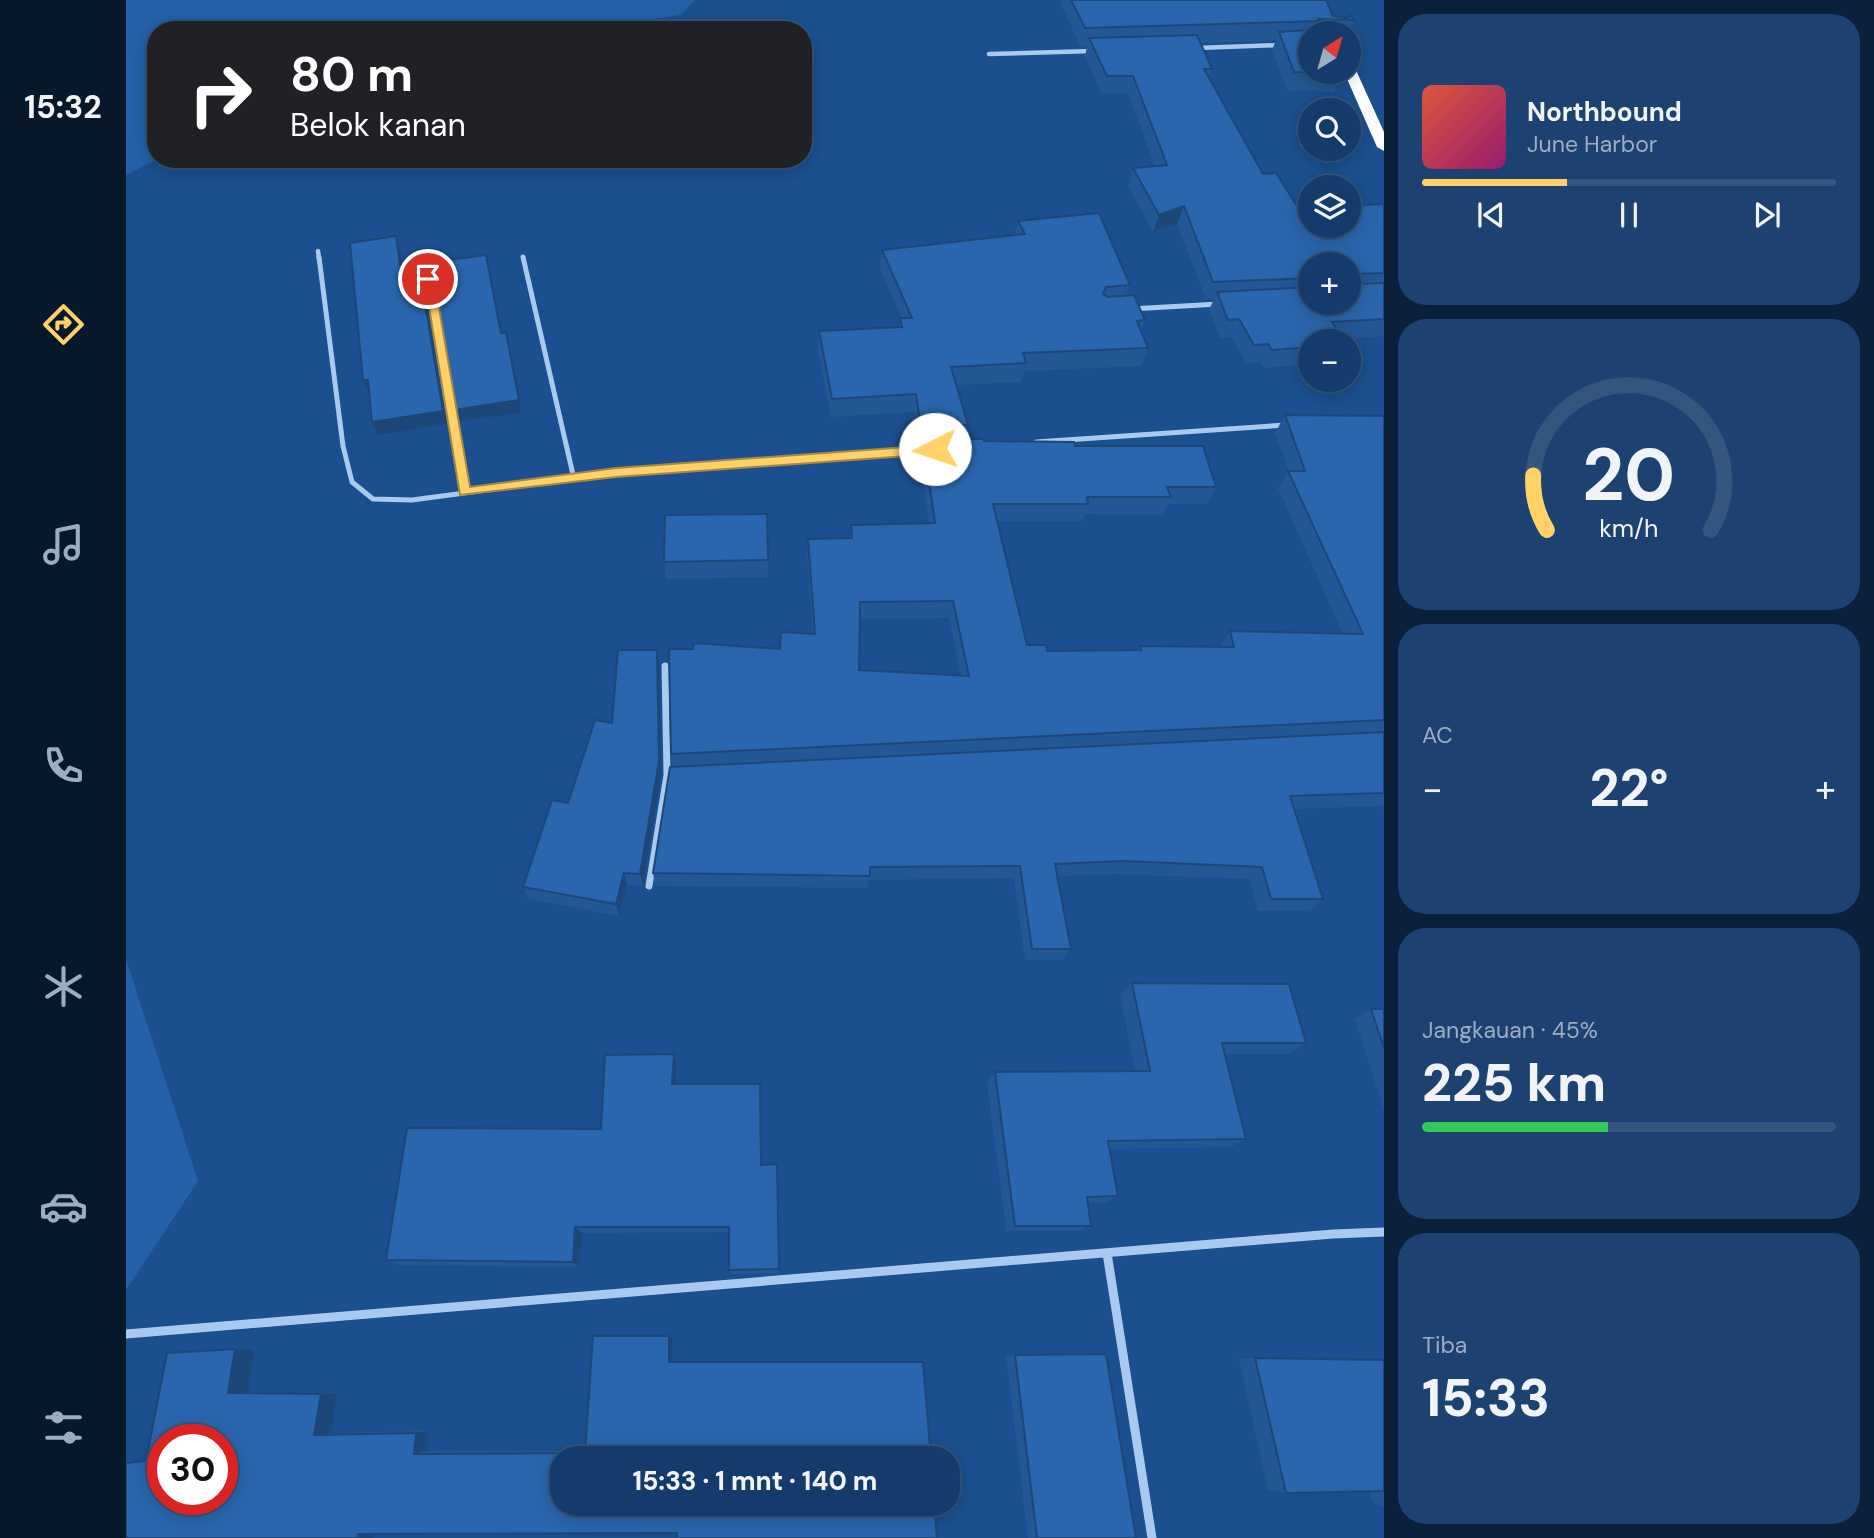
<!DOCTYPE html>
<html lang="id">
<meta charset="utf-8">
<style>
:root{--surface:#143b6b;--page:#1d4271;--text:#f1f3f6;--muted:#9dadc1;--line:#33557e;--accent:#ffd166}
body{margin:0;font-family:"DM Sans",sans-serif;background:var(--page);color:var(--text);height:100vh;display:flex;flex-direction:column;font-size:26px;white-space:nowrap}
*{box-sizing:border-box;margin:0}
p{font-size:23px;color:var(--muted)}
.icon{flex:none;width:38px;height:38px;fill:none;stroke:currentColor;stroke-width:2;stroke-linecap:round;stroke-linejoin:round}
.map{position:relative;flex:1;overflow:hidden}
.details{display:flex;flex-direction:column;gap:14px;padding:14px;background:#0b203b;width:490px}
.details>*{flex:none}
.hud{position:absolute;left:21px;top:21px;width:665px;height:147px;border-radius:28px;box-shadow:0 4px 18px #0003,0 0 0 2px var(--line);background:#202124;color:#fff;overflow:hidden}
.needle{width:46px;rotate:37deg}
.tools{position:absolute;left:1172px;top:21px;display:grid;gap:14px}
.tools a{display:grid;place-items:center;width:63px;height:63px;border-radius:50%;background:var(--surface);box-shadow:0 4px 18px #0003,0 0 0 2px var(--line);font-size:35px}
.speed{position:absolute;left:21px;top:1424px;display:flex;gap:14px;font-size:35px;font-weight:700;text-align:center}
.speed>*{display:grid;place-content:center;width:91px;height:91px;border-radius:50%;background:var(--surface);box-shadow:0 4px 18px #0003,0 0 0 2px var(--line);line-height:1}
.speed .limit{border:10px solid #d22;background:#fff;color:#111}
.pin{position:absolute;display:grid;place-items:center;width:60px;height:60px;color:#fff;margin:-30px;border:4px solid #fff;border-radius:50%;box-shadow:0 2px 7px #0007}
.me{position:absolute;width:77px;margin:-38px;rotate:266deg;stroke-linejoin:round;filter:drop-shadow(0 0 5px #0008)}
.turn{display:flex;align-items:center;gap:24px;height:147px;padding:0 28px;font-size:32px}
.turn .icon{width:91px;height:91px;stroke-width:2.5}
.turn b{display:block;font-size:49px;line-height:60px}
.big{font-size:52px;font-weight:800;line-height:1.1}
.details .widget{flex:1;display:flex;flex-direction:column;justify-content:center;gap:10px;min-width:0;padding:0 24px;border-radius:28px;background:var(--page)}
.details .dial{align-items:center;gap:0}
.dial svg{height:182px;overflow:visible;fill:none;stroke:var(--line);stroke-width:7;stroke-linecap:round;text-anchor:middle}
.dial text{fill:var(--text);stroke:none}
.song{display:flex;align-items:center;gap:21px}
.cover{width:84px;height:84px;border-radius:10px;background:linear-gradient(135deg,hsl(10 70% 55%),hsl(320 70% 35%))}
.played{height:7px;border-radius:4px;background:linear-gradient(90deg,var(--accent) 35%,var(--line) 35%)}
.keys{display:flex;justify-content:space-around;direction:ltr}
.heat{display:flex;justify-content:space-between;align-items:center;font-size:38px;direction:ltr}
.charge{height:10px;border-radius:5px;background:linear-gradient(90deg,#34c759 45%,var(--line) 0)}
.trip{position:absolute;left:424px;top:1446px;width:410px;height:70px;border-radius:28px;background:var(--surface);box-shadow:0 4px 18px #0003,0 0 0 2px var(--line);font-weight:800;line-height:70px;text-align:center}
main{display:flex;flex:1;min-height:0}
.tab-bar{display:flex;flex-direction:column;width:126px;justify-content:space-around;align-items:center;background:#08182b;color:var(--muted)}
.tab-bar .icon{width:49px;height:49px}
.tab-bar .active{color:var(--accent)}
.tab-bar b{font-size:32px;color:var(--text)}
.map>svg:first-child{display:block}
.green{fill:#2461a8}
.lines{fill:none;stroke-linecap:round;stroke-linejoin:round}
.street-far3{stroke:#a9c9ee;stroke-width:4.5}
.street-far2{stroke:#a9c9ee;stroke-width:5}
.street-far1{stroke:#a9c9ee;stroke-width:7}
.street{stroke:#a9c9ee;stroke-width:9}
.highway{fill:#fff;fill-rule:evenodd}
.wall{fill:#245895;fill-rule:evenodd}
.shaded-wall{fill:#1d4779}
.building{fill:#2a66ad;stroke:#1d4779;stroke-width:2;fill-rule:evenodd}
.route{fill:#ffd166;stroke:#a68842;stroke-width:2}
</style>
<main>
<nav class="tab-bar">
<b>15:32</b>
<svg class="icon active" aria-label="directions" viewBox="0 0 24 24"><path d="M12 3l9 9-9 9-9-9zM9 14v-3h6M13 9l2 2-2 2"/></svg>
<svg class="icon" aria-label="music" viewBox="0 0 24 24"><path d="M9 18V5l10-2v13"/><circle cx="6" cy="18" r="3"/><circle cx="16" cy="16" r="3"/></svg>
<svg class="icon" aria-label="phone" viewBox="0 0 24 24"><path d="M5 4h4l2 5-3 2q2 4 5 5l2-3 5 2v4C11 20 4 13 5 4z"/></svg>
<svg class="icon" aria-label="climate" viewBox="0 0 24 24"><path d="M12 3v18M4 7l16 10M4 17L20 7"/></svg>
<svg class="icon" aria-label="car" viewBox="0 0 24 24"><path d="M5 17H2v-5l4-1 3-4h7l3 4 3 1v5h-3M9 17h6M6 11h13"/><circle cx="7" cy="17" r="2"/><circle cx="17" cy="17" r="2"/></svg>
<svg class="icon" aria-label="filters" viewBox="0 0 24 24"><path d="M4 7h16M4 17h16"/><circle cx="9" cy="7" r="2"/><circle cx="15" cy="17" r="2"/></svg>
</nav>
<div class="map">
<svg width="1258" height="1538" viewBox="0 0 1258 1538">
<rect width="100%" height="100%" fill="#1b4f8f"/>
<path class="green" d="M0 0H569L555 15 450 30H30L31 159 0 175Z
M0 959 72 1181 0 1290Z"/>
<g class="lines">
<path class="street-far3" d="M1070 48 1156 45
M863 54 967 51
M192 251 193 259"/>
<path class="street-far2" d="M193 257 217 446 226 482 247 499 286 500 490 473 803 450
M397 257 448 479
M302 280 338 492
M1004 309 1093 304
M910 442 1160 425"/>
<path class="street-far1" d="M523 886 541 775 539 666"/>
<path class="street" d="M981 1253 1026 1538
M0 1334 1207 1234 1258 1232"/>
<path class="highway" d="M1223 64 1229 68 1258 132V151L1251 147 1218 72H1223Z"/>
</g>
<path class="wall" d="M936 0H1200L1207 16 1228 20 1223 33H1185L1216 73 1208 92 1161 90 1146 50 1150 40 1075 43 1086 69 1083 77 1137 174 1171 206 1237 205 1258 204V336L1185 341V364L1137 368 1134 362 1120 363 1105 337 1094 338 1083 310 1088 299H1080L1051 224 1027 232 1002 186 1007 168 1029 166 1002 93 976 94 959 56 961 46H954L935 4ZM1185 264 1223 303H1185Z
M892 221 1004 285 1000 296 1019 320 1015 331 1022 348 1015 366 898 371 895 382 830 385 842 425 839 436 858 441 949 446 1090 487 1081 504H1042L1037 515 959 514 956 521H871L901 645 921 651 1012 650 1014 646 1094 647 1104 631 1217 634 1152 488 1163 471 1149 433 1159 415 1258 416V810L1257 806 1168 809 1197 899 1183 911H1132L1123 879 988 874 931 876 945 949 937 960H899L888 878 743 880 741 888 529 886 527 873 547 767 545 754 654 649 687 634 681 556 682 539 724 538 725 525 803 523 794 457 796 446H792L787 412 705 417 692 350 693 331 773 327 774 318H776L754 269 756 250 889 235ZM823 618 835 676 733 670V619Z
M642 560V577L540 579 538 562Z
M533 665 535 775 517 886 501 885 493 916 403 899 397 887 442 803 486 723Z
M1006 983 1180 1043 1163 1054H1098L1120 1139 1104 1147 983 1149 992 1196 979 1203H962L965 1226 953 1231H880L861 1082 869 1072 1009 1071 994 995Z
M1245 1009H1258V1111L1229 1019Z
M548 1054 551 1065 550 1084 635 1165 653 1269 652 1273 604 1274 603 1232 456 1233 453 1267 274 1265 260 1260 475 1129Z
M543 1336 546 1338V1362L551 1533 248 1534 0 1538V1462L21 1460 128 1350 122 1393H211L205 1433 303 1431 301 1451H460Z
M889 1355 1010 1538H902L880 1356Z
M1129 1358 1258 1360V1506L1247 1503 1243 1492 1160 1493 1142 1490 1113 1359Z"/>
<path class="shaded-wall" d="M1058 206 1051 224 1027 232 1033 215Z
M270 236 274 250 278 279 274 265Z
M295 262 299 276 297 281 321 424 251 435 246 422Z
M380 332 395 412 331 422 328 410Z
M237 380H242L243 394Z
M531 650 533 665 535 775 517 886 514 874Z
M498 873 501 885 493 916 490 904Z
M548 1054 551 1065 549 1095 546 1084Z
M449 1227 456 1233 453 1267 447 1262Z
M543 1336 546 1338V1363L543 1362Z
M109 1349 128 1350 122 1393H102Z
M211 1393 205 1433 188 1435 195 1394Z
M303 1431 301 1451 288 1454 290 1433Z
M248 1528V1538H232V1534Z"/>
<path class="building" d="M945 0H1200L1207 16 1222 18 1224 15 1228 20 1192 19 1193 21 959 28Z
M1196 29 1198 33H1185V72H1215L1216 73 1168 72 1153 32Z
M1071 35 1086 69H1078L1137 174 1150 173 1171 206 1185 205V226H1223V203L1234 202 1237 205 1258 204V273L1232 274 1228 280 1233 284 1258 283V319L1206 322 1218 341H1185V347L1146 350 1142 344 1128 345 1113 319 1102 320 1091 292 1185 287V303H1223V264H1185V278L1087 282 1058 206 1033 215 1007 168 1041 165 1007 76H981L963 38Z
M973 213 1004 285 980 287 977 294 982 297 1008 295 1019 320 1011 321 1022 348 897 353 900 363 825 367 842 425 795 428 790 394 706 399 693 331 776 327 774 318H786L756 250 899 234 892 221Z
M270 236 274 265 295 262 293 267 317 411 246 422 242 380H237L224 243Z
M360 255 375 333 380 332 393 400 328 410 304 267 300 263Z
M1159 415 1258 416V720L545 754 543 649H567L568 643 654 649 655 632 689 634 682 539 726 538 725 525 809 523 797 439 845 435 846 439H858V441L948 442 949 446H1077L1090 487H1041L1045 497H961L962 504H867L901 645H920L921 651 1015 650 1014 646 1108 647 1104 631 1237 634 1162 471H1179ZM827 601 843 676 733 670 734 602Z
M641 514 642 560 538 562 539 515Z
M492 650H531L533 761 514 874 498 873 490 904 397 887 426 800 442 803 469 720 486 723Z
M1258 732V793L1164 796 1197 899H1145L1136 867 997 861 929 864 945 949H906L894 866 744 867V876L527 873 544 767Z
M1006 983 1163 984 1180 1043H1096L1120 1139 982 1141 992 1196 961 1197 965 1226H889L869 1072 1024 1071Z
M1245 1009H1258V1048Z
M548 1054 546 1084H634L635 1165 651 1164 653 1269 603 1270V1227H449L447 1262 260 1260 281 1128 475 1129 479 1055Z
M467 1336H543V1362H797L805 1458H436V1503H808L811 1538H551V1533L232 1534V1538H0V1463L20 1461 41 1353 109 1349 102 1393 195 1394 188 1435 290 1433 288 1454 459 1453ZM37 1440H96V1500H37Z
M980 1354 1010 1538H911L889 1355Z
M1129 1358 1258 1360V1491L1160 1493Z"/>
<path class="route" d="M298 277 308 279 344 487 490 468 809 445 816 449 809 454 490 477 334 495Z"/>
</svg>
<div class="tools">
<a><svg class="needle" viewBox="-14 -14 28 28"><path d="M0-13l5 13h-10z" fill="#e53935"/><path d="M0 13l5-13h-10z" fill="#9dadc1"/></svg></a>
<a><svg class="icon" aria-label="search" viewBox="0 0 24 24"><circle cx="10" cy="10" r="6"/><path d="M15 15l6 6"/></svg></a>
<a><svg class="icon" aria-label="layers" viewBox="0 0 24 24"><path d="M12 4l9 5-9 5-9-5zM3 14l9 5 9-5"/></svg></a>
<a>+</a>
<a>−</a>
</div>
<div class="speed"><div class="limit">30</div></div>
<div class="pin" style="left:302px;top:279px;background:#d93025"><svg class="icon" aria-label="arrive" viewBox="0 0 24 24"><path d="M6 21V4h12l-3 4 3 4H6"/></svg></div>
<svg class="me" style="left:809px;top:449px" viewBox="-20 -20 40 40"><circle r="19" fill="#fff"/><path d="M0-13L10 11 0 6-10 11z" fill="#ffd166"/></svg>
<div class="trip">15:33 · 1 mnt · 140 m</div>
<div class="hud">
<div class="turn"><svg class="icon" aria-label="right" viewBox="0 0 24 24"><path d="M7 20v-9h11M14 6l5 5-5 5"/></svg><div><b>80 m</b>Belok kanan</div></div>
</div>
</div>
<section class="details">
<div class="widget">
<div class="song"><i class="cover"></i><div><b>Northbound</b><p>June Harbor</p></div></div>
<div class="played"></div>
<div class="keys"><svg class="icon" aria-label="previous" viewBox="0 0 24 24"><path d="M18 5L8 12l10 7zM5 5v14"/></svg><svg class="icon" aria-label="pause" viewBox="0 0 24 24"><path d="M8 5v14M16 5v14"/></svg><svg class="icon" aria-label="next" viewBox="0 0 24 24"><path d="M6 5l10 7-10 7zM19 5v14"/></svg></div>
</div>
<div class="widget dial"><svg viewBox="0 0 100 80">
<path d="M14 69A42 42 0 1 1 86 69"/>
<path d="M14 69A42 42 0 0 1 8 45" stroke="#ffd166"/>
<text x="50" y="56" font-size="32" font-weight="700">20</text>
<text x="50" y="72" font-size="11">km/h</text>
</svg></div>
<div class="widget"><p>AC</p>
<div class="heat"><a>−</a><b class="big">22°</b><a>+</a></div>
</div>
<div class="widget"><p>Jangkauan · 45%</p><b class="big">225 km</b><div class="charge"></div></div>
<div class="widget"><p>Tiba</p><b class="big">15:33</b></div>
</section>
</main>
